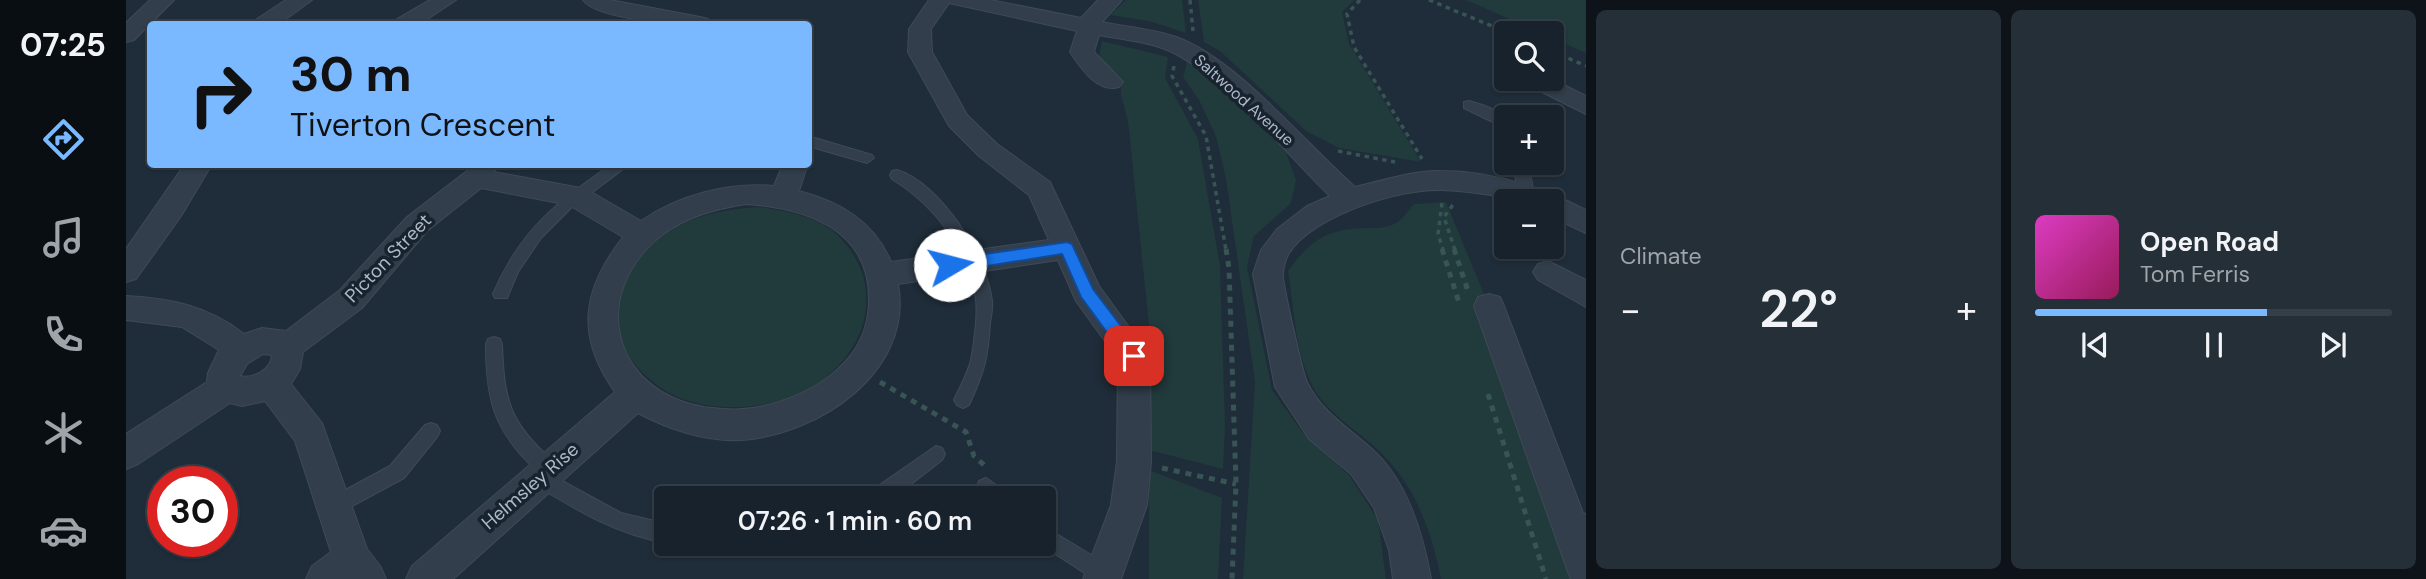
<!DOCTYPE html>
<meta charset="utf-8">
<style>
:root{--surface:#17222c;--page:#242f38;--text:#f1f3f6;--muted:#9ea4a9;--line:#363f48;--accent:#7ab8ff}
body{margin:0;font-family:"DM Sans",sans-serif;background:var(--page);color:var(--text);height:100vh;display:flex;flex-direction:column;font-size:26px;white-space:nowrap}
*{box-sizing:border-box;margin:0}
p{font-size:23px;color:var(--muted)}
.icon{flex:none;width:38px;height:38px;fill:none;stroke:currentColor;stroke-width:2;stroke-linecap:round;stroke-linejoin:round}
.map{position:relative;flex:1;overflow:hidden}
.sheet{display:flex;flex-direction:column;gap:10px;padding:10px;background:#0d1318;width:840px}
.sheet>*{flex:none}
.banner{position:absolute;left:21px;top:21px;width:665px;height:147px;border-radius:7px;box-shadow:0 2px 5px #0004,0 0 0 2px var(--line);background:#7ab8ff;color:#111;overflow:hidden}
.fabs{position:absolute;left:1368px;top:21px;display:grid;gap:14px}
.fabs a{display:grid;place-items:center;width:70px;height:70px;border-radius:7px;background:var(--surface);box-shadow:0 2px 5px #0004,0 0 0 2px var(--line);font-size:35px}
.speed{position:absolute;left:21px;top:466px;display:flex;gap:14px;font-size:35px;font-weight:700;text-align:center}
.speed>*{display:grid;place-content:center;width:91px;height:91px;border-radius:50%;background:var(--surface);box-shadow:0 2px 5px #0004,0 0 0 2px var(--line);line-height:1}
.speed .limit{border:10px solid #d22;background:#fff;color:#111}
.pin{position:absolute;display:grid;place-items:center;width:60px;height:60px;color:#fff;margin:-30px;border-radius:14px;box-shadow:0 4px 10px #0006}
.me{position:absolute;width:77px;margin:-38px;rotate:82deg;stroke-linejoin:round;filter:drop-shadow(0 0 5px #0008)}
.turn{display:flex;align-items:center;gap:24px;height:147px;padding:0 28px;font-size:32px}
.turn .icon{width:91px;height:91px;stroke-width:2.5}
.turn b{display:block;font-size:49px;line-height:60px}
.big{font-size:52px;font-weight:600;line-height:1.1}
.sheet .tile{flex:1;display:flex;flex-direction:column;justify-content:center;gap:10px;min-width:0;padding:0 24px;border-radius:10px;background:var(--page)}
.song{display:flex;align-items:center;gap:21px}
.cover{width:84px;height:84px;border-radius:10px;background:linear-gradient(135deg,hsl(310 70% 55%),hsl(330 70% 35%))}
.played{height:7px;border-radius:4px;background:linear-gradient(90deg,var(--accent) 65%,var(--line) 65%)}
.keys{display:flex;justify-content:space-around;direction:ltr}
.heat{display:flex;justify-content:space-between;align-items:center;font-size:38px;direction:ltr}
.sheet .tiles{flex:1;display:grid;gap:10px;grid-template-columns:repeat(2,1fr)}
.trip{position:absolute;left:528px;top:486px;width:402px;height:70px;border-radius:7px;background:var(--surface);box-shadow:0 2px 5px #0004,0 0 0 2px var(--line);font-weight:600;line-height:70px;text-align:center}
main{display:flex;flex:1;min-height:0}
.menu{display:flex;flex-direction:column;width:126px;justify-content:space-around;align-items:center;background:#090e12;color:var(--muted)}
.menu .icon{width:49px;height:49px}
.menu .selected{color:var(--accent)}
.menu b{font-size:32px;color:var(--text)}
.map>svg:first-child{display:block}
.green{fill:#213a3b}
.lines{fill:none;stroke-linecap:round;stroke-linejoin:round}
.lane-casing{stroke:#3f4a57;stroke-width:2}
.street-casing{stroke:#3f4a57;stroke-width:2}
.path-far1{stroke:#395454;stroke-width:3.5;stroke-dasharray:4.5 4.5;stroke-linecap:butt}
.path{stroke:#395454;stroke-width:5;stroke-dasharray:6 6;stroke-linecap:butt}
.lane{fill:#323e4b;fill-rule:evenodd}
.street{fill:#323e4b;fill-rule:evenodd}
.route{fill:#1a73e8;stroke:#114b97;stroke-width:2}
.labels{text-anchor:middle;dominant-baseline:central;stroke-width:7;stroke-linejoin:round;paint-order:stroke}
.far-street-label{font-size:16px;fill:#adb9c7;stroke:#18232f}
.street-label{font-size:19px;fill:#adb9c7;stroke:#18232f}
</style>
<main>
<nav class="menu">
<b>07:25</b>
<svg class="icon selected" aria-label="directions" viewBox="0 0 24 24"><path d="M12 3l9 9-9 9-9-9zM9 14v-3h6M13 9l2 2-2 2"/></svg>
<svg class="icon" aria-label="music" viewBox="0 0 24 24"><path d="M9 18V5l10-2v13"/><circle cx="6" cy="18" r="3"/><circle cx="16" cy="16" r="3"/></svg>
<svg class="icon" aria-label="phone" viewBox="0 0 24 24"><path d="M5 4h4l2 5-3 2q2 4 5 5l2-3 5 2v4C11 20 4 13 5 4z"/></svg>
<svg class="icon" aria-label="climate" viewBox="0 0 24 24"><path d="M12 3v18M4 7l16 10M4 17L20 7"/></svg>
<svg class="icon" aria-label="car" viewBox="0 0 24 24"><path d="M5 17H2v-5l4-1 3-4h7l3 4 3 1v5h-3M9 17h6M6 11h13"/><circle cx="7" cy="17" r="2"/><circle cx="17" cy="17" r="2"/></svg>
</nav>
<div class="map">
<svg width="1460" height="579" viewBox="0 0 1460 579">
<rect width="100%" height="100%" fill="#1f2d3a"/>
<path class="green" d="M1000 0H1056L1060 33 1023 21 984 15Z
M1072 0H1228L1216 12 1223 44 1295 162 1213 148 1180 131 1094 51 1078 42Z
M1340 0H1460V53L1426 38V33H1416Z
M976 41 1042 57 1039 78 1072 139 1094 266 1099 427 1097 469 1023 450V326L1002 121 995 95V83L973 57Z
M1062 58 1159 150 1170 180 1165 203 1128 236 1121 267 1146 390 1177 433 1223 475 1252 520 1260 579H1117L1129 382 1100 179 1090 136 1073 100 1057 77Z
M1320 202 1363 306 1460 579H1315C1305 529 1288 482 1249 447 1228 429 1200 411 1187 387 1169 353 1168 308 1162 271 1185 239 1201 229 1241 228 1252 228 1264 228 1273 221 1279 217 1283 209 1288 204Z
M633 207C659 211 688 215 708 232 760 278 746 347 691 384 665 401 631 408 600 407 578 406 553 401 535 388 519 376 505 364 497 345 476 299 515 243 556 224 582 212 606 209 633 207Z
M1023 470 1096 498 1092 579H1023Z"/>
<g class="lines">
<g class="lane-casing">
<path id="lane" d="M1343 101C1371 109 1381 112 1381 142L1376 140 1367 122 1338 108V102Z
M682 136 746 155 748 158 741 163 682 146Z
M1386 163H1400C1404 173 1409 187 1405 197L1400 198 1393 193Z
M486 164H504L445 208 415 238 392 272 381 298H369L367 294C395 229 429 204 486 164Z
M771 170C814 183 861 257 866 301 867 308 865 316 864 323 862 358 858 373 843 405L837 408 831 405 828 400C834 387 842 373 845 360 848 345 852 315 850 300 843 249 808 205 766 179L764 175 766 171Z
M368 337 374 339 376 344C378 404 384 422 429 463L431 469 427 476 495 513 541 524V543C491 535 449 509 406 483L404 477 410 470C368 431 360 400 360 344L362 339Z
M305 423 311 425 314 431 311 437 278 478 215 512 208 515 201 512 199 506 201 500 264 466 299 425Z
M810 446 816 448 819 454 816 460 766 499H740L742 493Z
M860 478 881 493 883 499H860L851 487 853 481Z
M919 527 985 567 988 574 986 579H968L914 544H919Z"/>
</g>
<g class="street-casing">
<path id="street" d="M24 0H48L8 40 0 42V23Z
M160 0H186L153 24H128L131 19Z
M304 0H330L294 24H268L271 19Z
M457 0H484L574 17 582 19 585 24C561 26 471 20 457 0Z
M803 0H864L955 18 972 0H996L976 22C1000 27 1027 29 1050 37 1110 58 1180 144 1229 187 1256 181 1287 170 1315 171 1367 171 1415 187 1460 210V233L1426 217V201C1389 201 1353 191 1316 190 1273 188 1187 216 1163 253 1160 258 1157 268 1157 274 1156 282 1177 374 1181 382 1195 412 1224 429 1247 450 1282 482 1297 534 1305 579H1267L1263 550 1248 508 1225 474 1183 439 1149 387 1127 274 1135 250 1151 229 1181 206 1204 196C1160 154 1091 67 1036 48 1016 41 993 39 973 35L968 52 997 82 993 87C971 93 956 69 944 52L951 31 823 3 805 29 806 52 841 115 871 144 924 182 973 286 1024 356 1025 462 1021 505 995 579H957L985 505 991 462 992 359 950 301 932 260 772 284C788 372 692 435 615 440 580 442 542 429 512 413L327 579H280L286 566 489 392C449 336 456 290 497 237L443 205 355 188 301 231 236 308 177 352 174 369 165 384 196 423 241 549 254 566 260 579H180L186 566 205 552 169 441 139 401 116 406 104 403 12 464 0 469V434L81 382 82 373 93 350 56 327 0 320V296C44 298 82 306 118 334L136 328 160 331 214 290 281 217 341 171 345 164H372L368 172 460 189 515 221C553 195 602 182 648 186L657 164 682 163 673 191C714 202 748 221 765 262L923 240 903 195 853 156 823 126 782 52 783 29ZM620 204C682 208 746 230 743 304 742 326 734 346 719 362 699 384 670 398 642 405 620 411 600 410 578 407 485 391 462 293 536 235 561 216 590 209 620 204ZM137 354 146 355C145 370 127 379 114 376L121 364Z
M1396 79H1426L1460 96V114L1400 84Z
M59 164H86L55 216 10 279 0 282V249Z
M1422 261 1460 280V307L1412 280 1407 272 1412 264Z
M1363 294 1374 297 1378 306 1457 513 1460 514V579H1445L1441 569 1348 306 1352 297Z"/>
</g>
<path class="path-far1" d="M1064 0 1067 31
M1234 0 1221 14 1228 47 1296 159
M1303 0 1383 33
M1426 51 1460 66
M1048 66 1046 76 1080 136 1100 250
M1212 151 1269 162
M1316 203 1312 234 1317 250
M1329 250 1318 217 1329 202"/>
<path class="path" d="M1100 249 1103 268 1110 484 1106 579
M1316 249 1334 306
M1328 249 1342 291
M754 382 840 432 848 456 858 465
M1362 394 1420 579
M1036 468 1110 484"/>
<use href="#lane" class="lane"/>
<use href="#street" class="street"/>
</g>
<path class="route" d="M941 242 946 244 967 289 1014 351 1017 356 1014 361 1008 363 1002 361 955 297 936 254 824 272 816 265 824 259Z"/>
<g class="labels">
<g class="far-street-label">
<text transform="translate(1118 100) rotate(42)">Saltwood Avenue</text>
</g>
<g class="street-label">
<text transform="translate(262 258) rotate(-46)">Picton Street</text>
<text transform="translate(404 486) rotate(-41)">Helmsley Rise</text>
</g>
</g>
</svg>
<div class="fabs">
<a><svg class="icon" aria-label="search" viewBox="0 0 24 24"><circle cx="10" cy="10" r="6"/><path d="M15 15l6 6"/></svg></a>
<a>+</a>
<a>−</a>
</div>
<div class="speed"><div class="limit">30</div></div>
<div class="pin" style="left:1008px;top:356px;background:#d93025"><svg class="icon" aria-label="arrive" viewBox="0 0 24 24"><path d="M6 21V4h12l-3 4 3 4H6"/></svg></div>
<svg class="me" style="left:824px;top:265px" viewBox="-20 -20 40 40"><circle r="19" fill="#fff"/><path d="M0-13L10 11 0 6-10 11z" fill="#1a73e8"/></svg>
<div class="trip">07:26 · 1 min · 60 m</div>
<div class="banner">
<div class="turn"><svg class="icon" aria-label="right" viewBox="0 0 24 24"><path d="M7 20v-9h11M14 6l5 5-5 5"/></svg><div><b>30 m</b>Tiverton Crescent</div></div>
</div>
</div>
<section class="sheet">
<div class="tiles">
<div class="tile"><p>Climate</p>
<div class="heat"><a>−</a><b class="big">22°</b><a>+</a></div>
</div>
<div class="tile">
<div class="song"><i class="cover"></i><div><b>Open Road</b><p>Tom Ferris</p></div></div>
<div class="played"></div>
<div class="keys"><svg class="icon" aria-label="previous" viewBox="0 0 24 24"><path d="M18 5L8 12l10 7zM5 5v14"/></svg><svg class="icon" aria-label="pause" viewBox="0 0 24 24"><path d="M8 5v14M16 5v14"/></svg><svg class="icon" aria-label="next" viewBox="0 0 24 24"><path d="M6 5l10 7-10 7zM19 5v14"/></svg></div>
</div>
</div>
</section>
</main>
